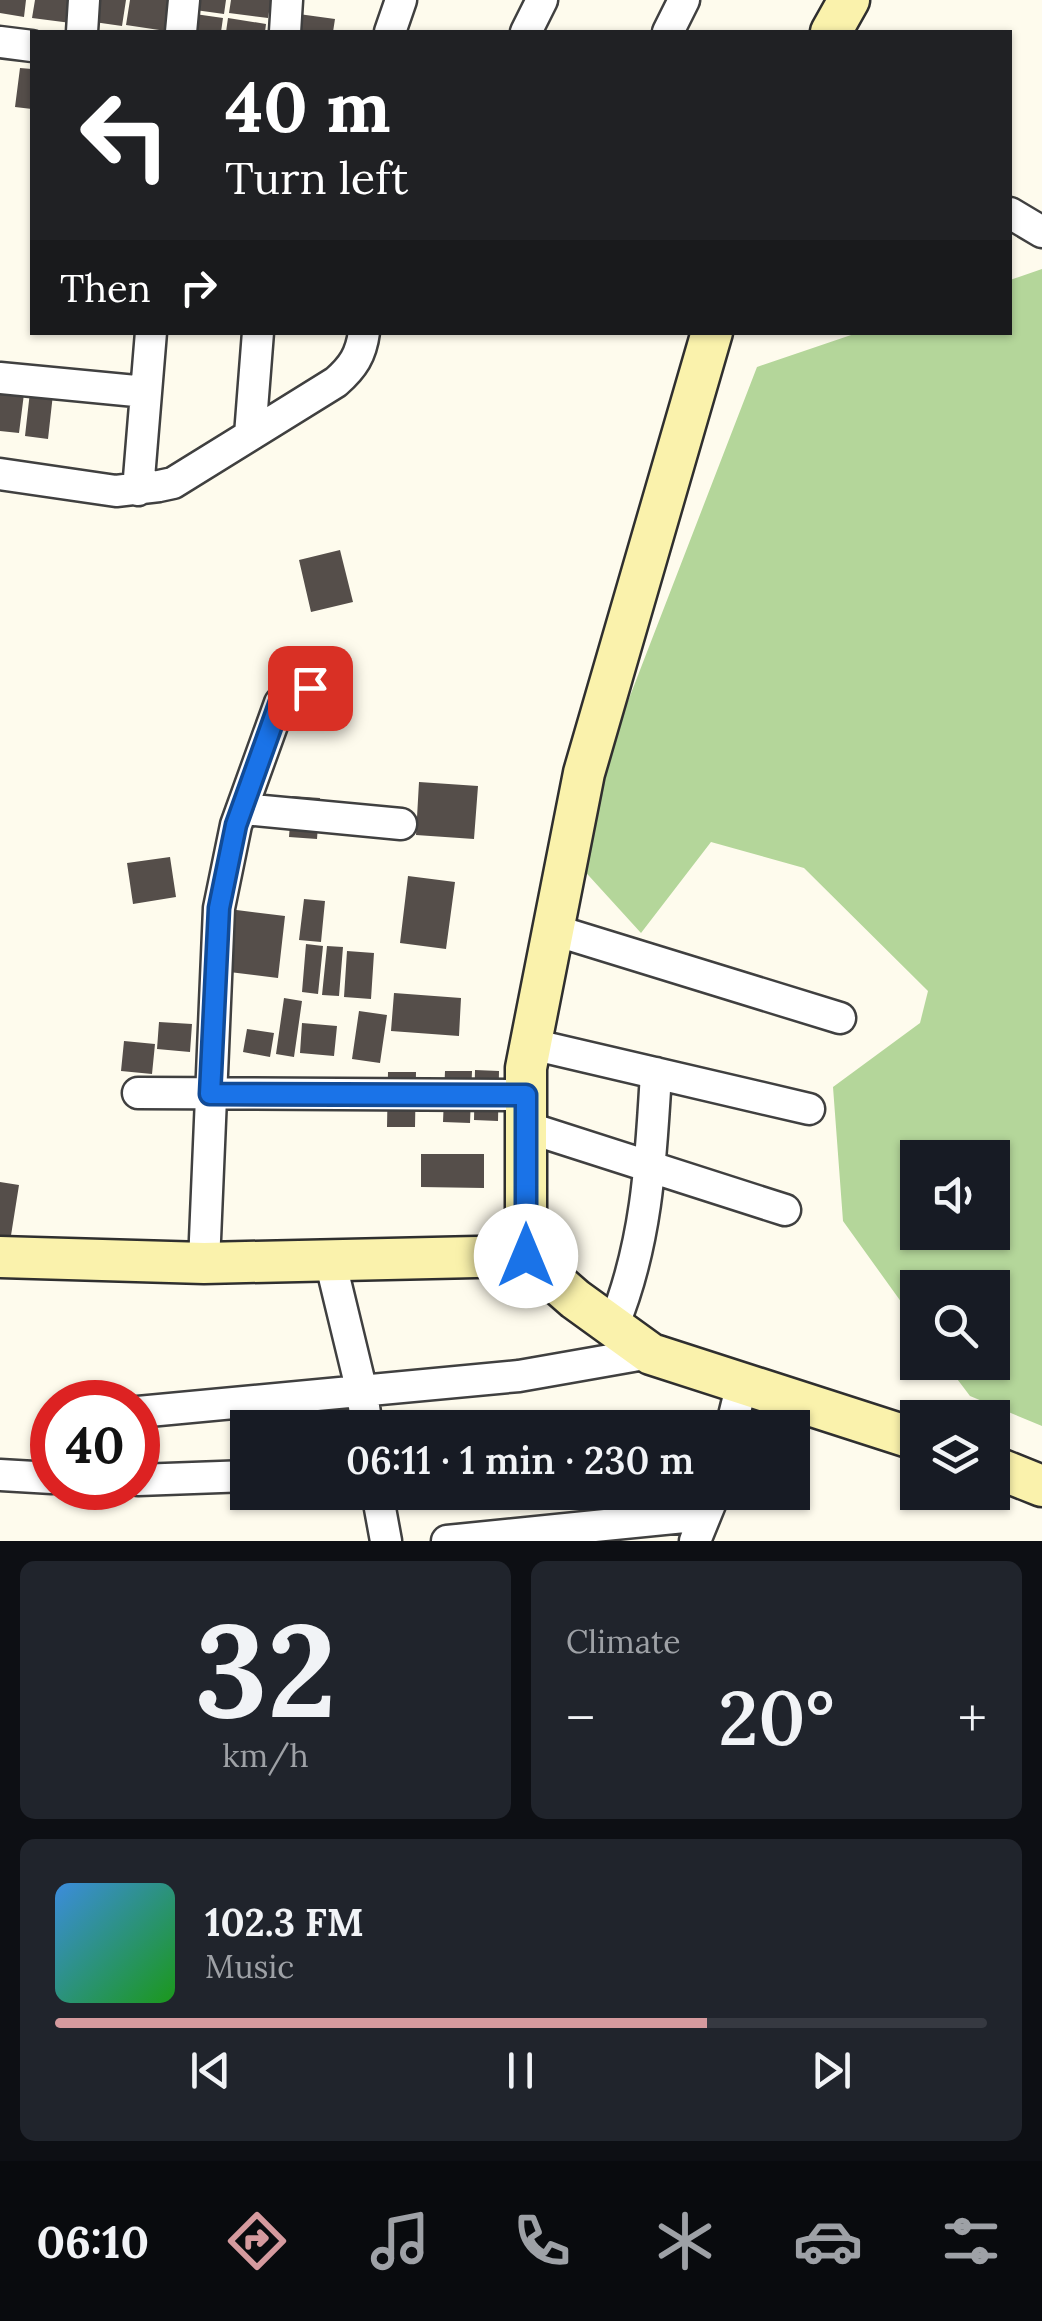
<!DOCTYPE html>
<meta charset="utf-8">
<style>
:root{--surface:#171b24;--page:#20242c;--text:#f1f3f6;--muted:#9ea1a6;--line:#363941;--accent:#d59a9e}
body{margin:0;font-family:Lora,serif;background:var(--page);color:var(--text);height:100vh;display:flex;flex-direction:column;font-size:38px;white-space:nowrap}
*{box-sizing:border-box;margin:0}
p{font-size:32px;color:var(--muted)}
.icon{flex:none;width:55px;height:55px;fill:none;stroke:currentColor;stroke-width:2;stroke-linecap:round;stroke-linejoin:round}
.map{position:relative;height:1541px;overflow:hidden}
.side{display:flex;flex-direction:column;gap:20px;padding:20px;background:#0d0f14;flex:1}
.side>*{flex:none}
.guide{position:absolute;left:30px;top:30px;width:982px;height:305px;border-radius:0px;box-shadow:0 2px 8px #0004;background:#202124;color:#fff;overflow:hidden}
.controls{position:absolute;left:900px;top:1140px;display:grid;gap:20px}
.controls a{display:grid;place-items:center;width:110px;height:110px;border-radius:0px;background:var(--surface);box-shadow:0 2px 8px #0004;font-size:50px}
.speed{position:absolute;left:30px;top:1380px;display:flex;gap:20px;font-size:50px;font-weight:700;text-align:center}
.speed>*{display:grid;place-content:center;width:130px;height:130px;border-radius:50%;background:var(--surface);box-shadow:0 2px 8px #0004;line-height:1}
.speed .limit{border:15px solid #d22;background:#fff;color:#111}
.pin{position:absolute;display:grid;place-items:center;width:85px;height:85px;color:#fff;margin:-42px;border-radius:20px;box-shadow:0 5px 15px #0006}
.me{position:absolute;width:110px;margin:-55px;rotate:0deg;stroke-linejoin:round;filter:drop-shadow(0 0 8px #0008)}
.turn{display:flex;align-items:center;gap:35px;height:210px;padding:0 30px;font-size:45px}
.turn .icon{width:130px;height:130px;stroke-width:2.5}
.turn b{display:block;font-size:70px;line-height:85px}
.then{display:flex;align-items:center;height:95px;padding:0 30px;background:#0003;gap:20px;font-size:38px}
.big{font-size:75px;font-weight:600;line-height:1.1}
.side .card{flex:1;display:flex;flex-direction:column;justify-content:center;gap:15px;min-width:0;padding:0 35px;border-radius:15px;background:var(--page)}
.side .dial{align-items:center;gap:0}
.dial b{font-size:130px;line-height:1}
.song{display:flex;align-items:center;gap:30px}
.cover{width:120px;height:120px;border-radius:15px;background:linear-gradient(135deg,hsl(210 70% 55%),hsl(120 70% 35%))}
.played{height:10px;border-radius:5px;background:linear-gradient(90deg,var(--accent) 70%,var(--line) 70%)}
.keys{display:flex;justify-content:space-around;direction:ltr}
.heat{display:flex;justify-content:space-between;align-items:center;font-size:55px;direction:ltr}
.side .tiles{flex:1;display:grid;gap:20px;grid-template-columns:1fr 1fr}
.card:last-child{grid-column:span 2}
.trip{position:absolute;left:230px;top:1410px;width:580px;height:100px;border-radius:0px;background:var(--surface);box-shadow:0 2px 8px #0004;font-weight:600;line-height:100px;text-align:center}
.tab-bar{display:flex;height:160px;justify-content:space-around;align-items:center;background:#090b0e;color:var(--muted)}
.tab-bar .icon{width:70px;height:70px}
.tab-bar .active{color:var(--accent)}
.tab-bar b{font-size:45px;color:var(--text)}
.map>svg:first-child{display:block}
.forest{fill:#b4d69a;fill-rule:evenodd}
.building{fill:#554e4a}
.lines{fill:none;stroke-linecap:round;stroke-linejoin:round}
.street-casing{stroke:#404040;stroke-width:35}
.secondary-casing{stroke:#2f2f2f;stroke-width:45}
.street{stroke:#fff;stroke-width:30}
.secondary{stroke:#faf2ac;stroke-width:40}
.route-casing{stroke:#114b97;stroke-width:25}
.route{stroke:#1a73e8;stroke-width:18}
</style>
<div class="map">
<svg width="1042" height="1541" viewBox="0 0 1042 1541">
<rect width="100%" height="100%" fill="#fefbed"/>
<path class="forest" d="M1042 269V1426L970 1396 945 1363 992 1362V1288H918L917 1324 843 1221 833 1087 920 1023 928 991 804 868 711 842 641 933 569 854 757 367 857 333 1010 332V280ZM918 1158H992V1232H918Z"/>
<path class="building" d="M0 0H26L24 17 0 13Z
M35 0H74L71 23 32 18Z
M97 0H126L122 26 94 22Z
M130 0H170L166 31 126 25Z
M189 0H226L224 14 188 9Z
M231 0H271L268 18 229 13Z
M284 12 335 19 333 32H281Z
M188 13 223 18 221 32H185Z
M228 18 266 24 265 32H226Z
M20 68 32 69V109L15 107Z
M0 383 25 386 19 433 0 431Z
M31 383 54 385 48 439 25 436Z
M340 550 353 602 311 612 299 560Z
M419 782 478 786 474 839 416 835Z
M292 796 320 798 317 839 289 837Z
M170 857 176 897 133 904 127 863Z
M408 876 455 882 446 949 400 943Z
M304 899 325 901 321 942 299 940Z
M221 908 285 916 278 978 213 970Z
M306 944 323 946 318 994 302 992Z
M327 946 343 947 339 996 322 995Z
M347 951 374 953 371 999 344 997Z
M394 993 461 998 459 1036 391 1031Z
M284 998 302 1001 294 1057 276 1054Z
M359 1011 387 1015 380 1063 352 1059Z
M159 1022 192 1024 190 1052 157 1049Z
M302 1023 337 1026 334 1056 300 1053Z
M247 1029 274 1033 270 1057 243 1052Z
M124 1041 155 1044 152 1074 121 1071Z
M475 1070 499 1071 498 1121 474 1120Z
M445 1071H472L470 1123 443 1122Z
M388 1072H416L415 1127H387Z
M421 1154H484V1188L421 1187Z
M0 1182 19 1185 9 1248 0 1247Z"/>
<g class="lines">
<g class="street-casing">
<path id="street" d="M82 32 84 0
M181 32 184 0
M285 32 287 0
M390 32 401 0
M526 32 542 0
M668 32 684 0
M0 42 32 46
M1010 213 1042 232
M0 378 146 392
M250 435 258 332
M0 474 116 491 159 486 173 483 336 382C353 367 361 355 364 332
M138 490 151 332
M243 809 401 824
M554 930 840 1018
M531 1044 809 1109
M138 1093 526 1095
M526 1127 785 1210
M330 1260 362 1392 367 1428
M204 1263 219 908 236 825 280 703 289 692 331 683
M613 1326C647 1244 651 1160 656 1073
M138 1412 519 1376 650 1353
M731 1428 742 1383
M0 1475 52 1478
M138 1480 248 1476
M377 1492 386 1541
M447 1541 684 1517
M695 1541 715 1492"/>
</g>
<g class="secondary-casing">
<path id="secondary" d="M831 32 849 0
M526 1256V1068L584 773 712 332
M0 1257 204 1263 526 1256 575 1299 651 1354 918 1440
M992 1466 1042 1486"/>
</g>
<use href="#street" class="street"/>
<use href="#secondary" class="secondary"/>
</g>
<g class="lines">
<g class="route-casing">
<path id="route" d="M310 688 290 692 280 702 236 825 219 908 210 1094 526 1095V1256"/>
</g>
<use href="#route" class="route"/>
</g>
</svg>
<div class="controls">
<a><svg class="icon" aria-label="sound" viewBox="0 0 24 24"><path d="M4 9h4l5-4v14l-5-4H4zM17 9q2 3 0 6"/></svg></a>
<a><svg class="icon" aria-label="search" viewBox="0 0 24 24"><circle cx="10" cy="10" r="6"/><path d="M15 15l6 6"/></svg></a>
<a><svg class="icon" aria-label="layers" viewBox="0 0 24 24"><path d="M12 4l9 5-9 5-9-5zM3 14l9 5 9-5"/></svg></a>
</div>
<div class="speed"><div class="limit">40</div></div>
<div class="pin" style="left:310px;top:688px;background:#d93025"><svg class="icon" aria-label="arrive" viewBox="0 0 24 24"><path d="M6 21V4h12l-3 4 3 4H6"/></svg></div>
<svg class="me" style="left:526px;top:1256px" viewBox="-20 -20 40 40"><circle r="19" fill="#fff"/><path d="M0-13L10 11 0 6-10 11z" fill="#1a73e8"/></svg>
<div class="trip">06:11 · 1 min · 230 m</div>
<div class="guide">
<div class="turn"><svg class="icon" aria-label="left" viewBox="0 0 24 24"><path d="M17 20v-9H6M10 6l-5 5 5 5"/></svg><div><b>40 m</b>Turn left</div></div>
<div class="then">Then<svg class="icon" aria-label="right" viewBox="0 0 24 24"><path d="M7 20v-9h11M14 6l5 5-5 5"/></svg></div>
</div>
</div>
<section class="side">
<div class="tiles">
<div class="card dial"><b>32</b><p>km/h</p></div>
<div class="card"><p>Climate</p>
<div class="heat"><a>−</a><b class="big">20°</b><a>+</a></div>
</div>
<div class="card">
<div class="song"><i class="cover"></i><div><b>102.3 FM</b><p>Music</p></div></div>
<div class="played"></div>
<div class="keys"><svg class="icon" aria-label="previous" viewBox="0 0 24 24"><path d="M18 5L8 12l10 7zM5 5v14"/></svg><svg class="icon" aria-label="pause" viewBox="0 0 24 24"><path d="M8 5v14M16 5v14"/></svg><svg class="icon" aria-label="next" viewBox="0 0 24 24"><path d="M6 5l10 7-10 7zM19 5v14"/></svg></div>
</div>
</div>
</section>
<nav class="tab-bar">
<b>06:10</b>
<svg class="icon active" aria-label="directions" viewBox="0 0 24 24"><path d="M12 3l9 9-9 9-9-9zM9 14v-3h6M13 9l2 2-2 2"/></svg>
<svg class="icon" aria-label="music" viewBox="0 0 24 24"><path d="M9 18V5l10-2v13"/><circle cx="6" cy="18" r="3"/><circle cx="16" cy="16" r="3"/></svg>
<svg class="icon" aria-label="phone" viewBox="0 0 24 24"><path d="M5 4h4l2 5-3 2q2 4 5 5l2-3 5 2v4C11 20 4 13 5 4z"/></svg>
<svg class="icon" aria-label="climate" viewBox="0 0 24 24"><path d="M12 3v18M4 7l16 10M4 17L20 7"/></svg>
<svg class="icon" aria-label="car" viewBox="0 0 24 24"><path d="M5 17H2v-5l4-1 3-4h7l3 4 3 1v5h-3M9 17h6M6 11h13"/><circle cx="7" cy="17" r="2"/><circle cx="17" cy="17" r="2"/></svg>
<svg class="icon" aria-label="filters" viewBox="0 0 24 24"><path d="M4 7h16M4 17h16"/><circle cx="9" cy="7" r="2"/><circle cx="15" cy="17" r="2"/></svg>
</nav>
